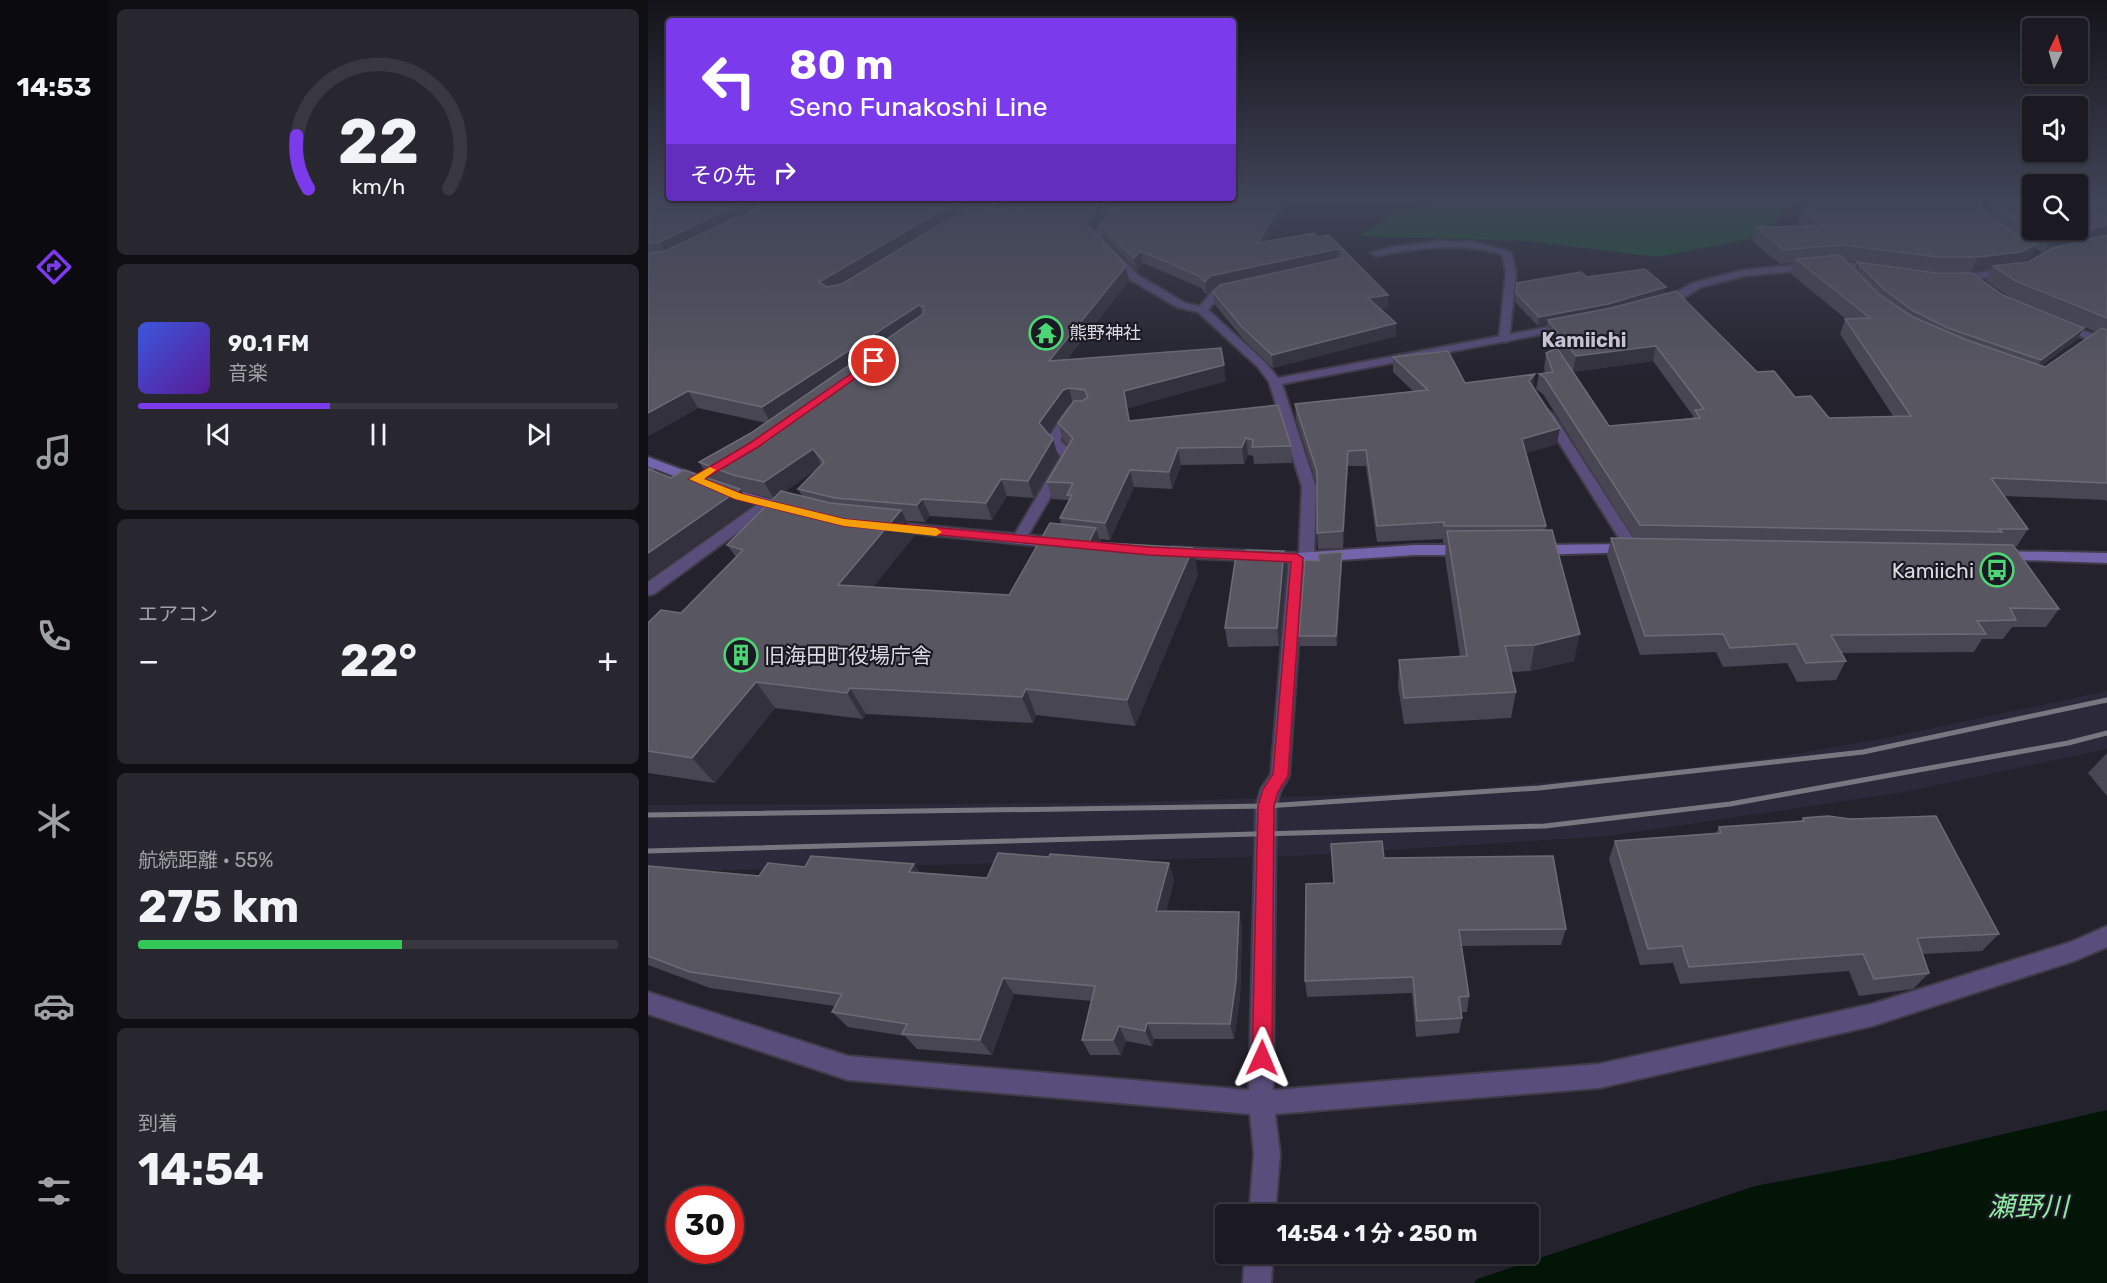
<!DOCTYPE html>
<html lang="ja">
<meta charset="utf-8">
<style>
:root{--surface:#1b1a22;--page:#28272f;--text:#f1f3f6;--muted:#a0a1a5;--line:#393840;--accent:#7c3aed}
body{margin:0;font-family:Rubik,"Noto Sans JP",sans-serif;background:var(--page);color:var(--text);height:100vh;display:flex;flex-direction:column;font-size:22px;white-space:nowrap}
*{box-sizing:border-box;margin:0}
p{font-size:20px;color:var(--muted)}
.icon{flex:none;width:33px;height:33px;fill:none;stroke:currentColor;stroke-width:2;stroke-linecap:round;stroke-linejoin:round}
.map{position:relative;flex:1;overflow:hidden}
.sheet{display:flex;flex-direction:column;gap:9px;padding:9px;background:#0f0e13;width:540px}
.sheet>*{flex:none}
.top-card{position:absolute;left:18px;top:18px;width:570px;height:183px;border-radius:6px;box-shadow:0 2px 4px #0004,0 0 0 2px var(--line);background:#7c3aed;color:#fff;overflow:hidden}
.needle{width:39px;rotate:5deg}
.buttons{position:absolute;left:1374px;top:18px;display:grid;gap:12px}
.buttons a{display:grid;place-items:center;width:66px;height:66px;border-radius:6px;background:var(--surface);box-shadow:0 2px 4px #0004,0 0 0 2px var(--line);font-size:30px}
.speed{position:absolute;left:18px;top:1186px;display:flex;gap:12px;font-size:30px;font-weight:700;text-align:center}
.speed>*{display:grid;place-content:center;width:78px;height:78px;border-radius:50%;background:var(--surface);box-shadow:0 2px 4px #0004,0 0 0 2px var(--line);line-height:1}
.speed .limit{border:9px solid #d22;background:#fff;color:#111}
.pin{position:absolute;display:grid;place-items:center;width:51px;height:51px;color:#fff;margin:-26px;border:3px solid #fff;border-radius:50%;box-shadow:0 2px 6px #0007}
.me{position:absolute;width:66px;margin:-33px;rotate:1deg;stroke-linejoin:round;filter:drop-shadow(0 0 4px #0008)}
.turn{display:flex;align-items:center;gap:21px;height:126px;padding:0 24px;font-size:27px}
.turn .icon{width:78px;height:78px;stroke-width:2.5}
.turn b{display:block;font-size:42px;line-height:51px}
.then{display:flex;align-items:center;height:57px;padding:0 24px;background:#0003;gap:12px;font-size:22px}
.big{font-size:45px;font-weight:700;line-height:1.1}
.sheet .tile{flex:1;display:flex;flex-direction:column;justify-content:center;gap:9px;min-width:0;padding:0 21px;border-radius:9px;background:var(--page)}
.sheet .dial{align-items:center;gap:0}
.dial svg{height:156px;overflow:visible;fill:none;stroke:var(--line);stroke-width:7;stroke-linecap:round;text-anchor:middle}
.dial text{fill:var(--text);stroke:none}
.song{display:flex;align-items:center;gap:18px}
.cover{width:72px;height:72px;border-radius:9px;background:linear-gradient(135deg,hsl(230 70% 55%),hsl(270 70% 35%))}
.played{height:6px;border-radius:3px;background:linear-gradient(90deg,var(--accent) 40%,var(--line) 40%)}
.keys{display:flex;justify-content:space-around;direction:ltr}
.heat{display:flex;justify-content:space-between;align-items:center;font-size:33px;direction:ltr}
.charge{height:9px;border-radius:4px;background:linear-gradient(90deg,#34c759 55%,var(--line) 0)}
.trip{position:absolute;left:567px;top:1204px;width:324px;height:60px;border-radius:6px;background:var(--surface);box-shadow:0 2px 4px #0004,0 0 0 2px var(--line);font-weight:700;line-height:60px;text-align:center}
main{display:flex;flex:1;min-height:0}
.menu{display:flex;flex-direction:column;width:108px;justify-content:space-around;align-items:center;background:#0b0a0e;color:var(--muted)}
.menu .icon{width:42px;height:42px}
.menu .active{color:var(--accent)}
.menu b{font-size:27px;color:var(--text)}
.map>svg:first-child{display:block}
.built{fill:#2c293a}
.forest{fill:#125829}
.water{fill:#021506}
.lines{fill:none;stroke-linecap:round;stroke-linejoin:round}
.service-casing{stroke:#3e3c46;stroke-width:4}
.minor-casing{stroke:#3e3c46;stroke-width:4}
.secondary-casing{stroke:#3e3c46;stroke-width:4}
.service{fill:#574e7b;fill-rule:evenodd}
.minor{fill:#574e7b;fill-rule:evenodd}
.secondary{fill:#7464ac;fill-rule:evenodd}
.rail-far1{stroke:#787780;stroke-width:4.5}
.rail{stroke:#787780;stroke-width:5}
.wall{fill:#484652;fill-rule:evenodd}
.shaded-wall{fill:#33313d}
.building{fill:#585661;stroke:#6d6b76;stroke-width:1.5}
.route{fill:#e11d48;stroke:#92132f;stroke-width:1.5}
.slow{fill:#f59e0b}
.labels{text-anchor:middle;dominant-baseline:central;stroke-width:4.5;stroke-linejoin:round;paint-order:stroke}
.far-poi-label{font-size:18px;fill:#dcdbe2;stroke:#1b1923;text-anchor:start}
.far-quarter-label{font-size:20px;font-weight:bold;fill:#c5c3d2;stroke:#1b1923}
.poi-label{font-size:21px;fill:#dcdbe2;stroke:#1b1923;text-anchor:end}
.near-water-label{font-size:27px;font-style:italic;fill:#90eaa3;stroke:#1b1923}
</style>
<main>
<nav class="menu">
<b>14:53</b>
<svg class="icon active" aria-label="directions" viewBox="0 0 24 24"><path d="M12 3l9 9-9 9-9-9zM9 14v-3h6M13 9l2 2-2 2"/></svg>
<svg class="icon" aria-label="music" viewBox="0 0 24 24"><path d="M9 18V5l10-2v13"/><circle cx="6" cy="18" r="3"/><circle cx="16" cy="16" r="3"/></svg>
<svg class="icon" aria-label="phone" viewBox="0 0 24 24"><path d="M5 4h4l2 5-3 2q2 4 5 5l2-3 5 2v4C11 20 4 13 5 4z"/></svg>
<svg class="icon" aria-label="climate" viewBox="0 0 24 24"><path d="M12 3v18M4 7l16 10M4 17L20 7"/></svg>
<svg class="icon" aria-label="car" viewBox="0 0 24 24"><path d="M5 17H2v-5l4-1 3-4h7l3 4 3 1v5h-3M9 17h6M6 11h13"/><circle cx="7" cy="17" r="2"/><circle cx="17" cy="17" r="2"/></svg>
<svg class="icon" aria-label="filters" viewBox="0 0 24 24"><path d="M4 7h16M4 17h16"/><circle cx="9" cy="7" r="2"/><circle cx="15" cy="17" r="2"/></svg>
</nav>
<section class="sheet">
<div class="tile dial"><svg viewBox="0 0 100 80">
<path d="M14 69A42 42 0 1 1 86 69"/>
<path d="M14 69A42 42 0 0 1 8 42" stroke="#7c3aed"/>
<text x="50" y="56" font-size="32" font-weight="700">22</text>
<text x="50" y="72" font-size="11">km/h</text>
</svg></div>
<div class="tile">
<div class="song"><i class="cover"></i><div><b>90.1 FM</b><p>音楽</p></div></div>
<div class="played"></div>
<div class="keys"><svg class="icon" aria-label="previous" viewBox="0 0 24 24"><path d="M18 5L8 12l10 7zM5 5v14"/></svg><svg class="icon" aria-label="pause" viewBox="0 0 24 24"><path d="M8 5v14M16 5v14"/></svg><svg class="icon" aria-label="next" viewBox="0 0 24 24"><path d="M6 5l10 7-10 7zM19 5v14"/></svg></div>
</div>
<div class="tile"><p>エアコン</p>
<div class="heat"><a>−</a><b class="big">22°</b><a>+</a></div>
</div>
<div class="tile"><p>航続距離 · 55%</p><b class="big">275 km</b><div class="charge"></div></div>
<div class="tile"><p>到着</p><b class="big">14:54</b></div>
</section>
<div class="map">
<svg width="1459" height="1283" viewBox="0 0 1459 1283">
<rect width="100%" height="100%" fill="#24222d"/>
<path class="built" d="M1459 691V749L1257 792 961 836 647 856 0 872V805L462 803 787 792 991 774 1129 757 1238 738Z"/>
<path class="forest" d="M826 199H1153L1106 238 1009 257 880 241 711 236 755 209Z"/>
<path class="water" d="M1459 1110V1283H826L829 1279 1107 1186 1245 1160Z"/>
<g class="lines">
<g class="service-casing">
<path id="service" d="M793 241 826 242 863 252 868 272 861 341 857 342 851 339 858 272 854 254C812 242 770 248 728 256L723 253 744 247Z
M587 286 591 287V291L572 295 558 312 554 313 549 310 564 291Z
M424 407 430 411 412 440 427 455 376 542H366L364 539 413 456 398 441 420 408Z
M899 410 905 414 985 538 987 549 985 552H975L971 538 893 414Z
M8 460 15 464 0 473V463Z"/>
</g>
<g class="minor-casing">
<path id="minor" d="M375 199H389L346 212 341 209Z
M446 199H455L462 206 467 216 453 237 491 276 537 303 558 308 618 363 630 378 921 323 927 326 921 329 634 384 668 487 666 557 663 560 656 561 641 776 632 792 628 806 625 1090 951 1064 1224 1004 1423 942 1459 926V947L1426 961 1224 1026 951 1088 627 1114 632 1154 627 1215H601L606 1154 602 1114 200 1080 0 1014V992L200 1056 601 1090 608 806 613 789 623 774 641 558 644 555 651 554 654 487 621 382 610 367 550 312 529 307 483 280 452 249 443 237 457 216 454 207Z
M1190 261 1228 267 1233 270 1228 273 1190 267 1096 276 1053 287 1029 302 1013 307 1008 304 1045 283 1096 270Z
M1363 269 1367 270V274L1308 281 1303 278 1308 275Z
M1413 323 1459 339V346L1409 328V324Z
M119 500 126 504 124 507 6 594 0 595V582L114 501Z
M597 1254H625L623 1283H595Z"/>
</g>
<g class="secondary-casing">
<path id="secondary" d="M0 457 54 477 56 480 54 483H44L0 466Z
M76 487 146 506 148 509 141 513 71 494 69 491 71 488Z
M240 522 411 538 418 543 411 548 235 530 233 527Z
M984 544 991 549 989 552 886 555 879 550 886 545Z
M767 545H819L826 550 819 555H767L649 563 524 557 517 552 524 547 649 553Z
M1351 551 1459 553V563L1346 559 1343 556 1346 553Z"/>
</g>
<use href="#service" class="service"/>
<use href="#minor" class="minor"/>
<use href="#secondary" class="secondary"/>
<path class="rail-far1" d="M1456 701 1459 700"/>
<path class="rail" d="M0 815 618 806 891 788 1215 752 1459 700
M0 851 897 826 1082 804 1420 743 1459 733"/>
</g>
<path class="wall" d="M122 199H372L365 201 366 204 455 216 445 231 481 281 419 359 578 381 480 408 482 421 630 405 643 446 644 463 606 464 605 456 600 455 596 464 533 465 524 489 486 487 462 540 452 539 453 543 545 548 550 575 487 726 388 715 385 723 218 714 215 719 127 708 67 783 0 773V623L33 613 88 557 79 545 126 499 93 491 103 506 23 478 62 479 51 462 103 433 118 423 50 408 0 436V202L45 205 119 201ZM422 406 410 423 415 440 420 445 399 482 404 499 420 500 421 501 412 518 413 524 361 595 225 587 266 536 259 521 277 522 282 516 344 520 359 496 386 498 410 456 400 434 419 407ZM170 468 150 489 154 496 136 492Z
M456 199H641L618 241 670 237 681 235 740 295V308L732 309 748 336 625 368 596 340 567 305 565 292 569 288 564 289 558 294 553 288 495 263 489 270 456 237 453 225 465 207 464 204Z
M1202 199H1384L1459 205V502L1457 500 1356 496 1380 529 1369 546H1366L1411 609 1398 627H1364L1355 639H1334L1326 652 1193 653 1198 661 1188 680 1149 682 1139 663 1075 667 1068 652 992 655 959 556 963 538H986L895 394 888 389 891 374 897 373 896 369 898 353 908 349 898 335 899 324 890 326 867 302 869 283 939 277 1016 294 1109 372 1147 397 1181 418 1245 416 1192 334 1197 319H1198L1143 274 1146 263 1132 264 1104 241 1108 227 1156 226 1150 221 1154 207 1181 206 1182 201ZM1331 200 1342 206 1339 214 1330 202ZM1387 248 1395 253 1398 252 1380 262H1374L1382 258ZM1197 260 1284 272H1323L1343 269 1338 281 1360 296 1448 332 1397 367 1393 366 1430 338 1355 295 1209 262 1207 269ZM1005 361 1045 416 1044 418 961 426 925 372Z
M745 357 817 383 885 387 909 444 878 453 898 526 897 530 926 661 882 671 863 672 868 692 863 718 756 724 750 686 751 660 812 656 797 557 798 543H795V539L729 542 718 466H700L695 548 670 549 669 533V484L648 419 647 404 765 391 745 372Z
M636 551 638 570 631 646 580 647 577 628 597 555Z
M694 552V562L689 646H652L651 636Z
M1458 754H1459V796L1440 773Z
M1155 818 1351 934 1334 951 1274 954 1281 973 1265 989 1211 996 1201 971 1032 984 1025 963 992 965 961 859 967 841 1068 833 1071 827 1152 822Z
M401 857 521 863 526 881 518 911 591 912 594 929 592 997 586 1039H506L504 1046 478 1041 473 1055H442L434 1040 444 1001 366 994 344 1055 269 1049 257 1036 200 1027 184 1012 187 1006 62 988 0 965V866L111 876 157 867 272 873 339 878Z
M736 858 918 929 913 945 814 946 821 996 819 1012H813L814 1018 811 1033 768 1037 764 993 659 997 657 981 686 883Z"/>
<path class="shaded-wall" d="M101 199H118L121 206 20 257 12 242Z
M313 199H372L365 201 367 208 178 298 171 282Z
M634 199H641L611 255 610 243Z
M452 202 455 216 441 238 438 224Z
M1459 225 1458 237 1395 253 1403 238Z
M1389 244 1382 258 1365 267 1345 266 1343 269 1323 272 1330 257Z
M689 249 690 261 564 289 558 294 557 282 562 276Z
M493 251 495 263 489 270 486 258Z
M478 266 481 281 405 377 401 361Z
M1018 287 1015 296 958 313 900 320 899 324 890 326 891 317Z
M740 295V308L720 310V298Z
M271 305 277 321 123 424 114 407Z
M748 323V336L625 368 624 355Z
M1436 328 1430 338 1388 369 1393 360Z
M1008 346 1005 361 925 372 928 356Z
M576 365 578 381 480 408 485 437 476 391Z
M887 374 885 390 881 381Z
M421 388 425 405 419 407 396 440 391 423 415 390Z
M40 391 50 408 0 436V413Z
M912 428 909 444 872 455 874 439Z
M598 438 600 455 596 464 594 447Z
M405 439 410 456 386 498 380 481Z
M530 448 533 465 524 489 521 472Z
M165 449 174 466 126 499 116 482Z
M700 451V466L695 548V531Z
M482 470 486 487 462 540 457 523Z
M353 479 359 496 344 520 338 503Z
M92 489 103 506 0 579V553Z
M274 499 282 516 277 522 269 505Z
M253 510 266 536 205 612 190 585Z
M448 528 456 554 441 542Z
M545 548 550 575 487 726 479 700Z
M636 551 638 570 631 646 629 628Z
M694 552V562L689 646 688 636Z
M932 634 926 661 882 671 887 645Z
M108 682 127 708 67 783 44 758Z
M202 688 218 714 215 719 199 693Z
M378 689 388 715 385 723 374 697Z
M521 863 526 881 514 928 508 911Z
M266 864 278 881 261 872Z
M591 912 594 929 592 997 586 1039 582 1024Z
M355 978 366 994 344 1055 332 1040Z
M499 1023 506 1039 504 1046 497 1031Z
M471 1026 478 1041 473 1055 465 1040Z"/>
<path class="building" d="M8 199 45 205 57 199H101L12 242 0 243V202Z
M122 199H313L171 282 179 287 194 284 325 205 346 199H357L341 211 388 199H451L452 202 438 224 478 266 401 361 573 348 576 365 476 391 481 421 630 405 643 446 604 447 605 440 598 438 594 447 530 448 521 472 482 470 457 523 412 518 424 495H419L425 483 399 482 425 438 410 423 426 401H434L440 397 437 390 421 388 415 390 391 423 405 439 380 481 353 479 338 503 274 499 269 505 187 498 150 489 176 462 165 449 116 482 85 475 51 462 103 433 275 314 276 307 271 305 114 407 40 391 0 413V253L17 251 105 210Z
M464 199H634L610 243 666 233 670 237 681 235 740 295 720 298 748 323 624 355 594 327 565 292 572 285 694 258 695 250 689 249 562 276 557 282 551 276 493 251 486 258 453 225 467 203Z
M1202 199H1332L1330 202 1343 220 1389 244 1373 252 1330 257H1290L1195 245 1136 250 1108 227 1175 226 1154 207 1189 205 1182 201Z
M1346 199H1384V229L1353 213 1345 200Z
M1430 199H1440L1450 205H1459V225L1403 238 1385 230H1430Z
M1459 235V318L1368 281 1345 266 1380 262 1405 248Z
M1192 255 1232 295 1265 317 1319 340 1397 367 1454 328 1459 330V483L1343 478 1380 529H1351L1354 532 992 525 897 378 891 374 905 372 898 353 909 348 961 426 1052 418 1047 410 1056 409 1008 346 928 356 900 320 963 308 1028 291 1109 372 1126 371 1147 397 1163 396 1181 418 1263 416 1197 319 1222 318 1148 259Z
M1209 262 1288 273H1324L1355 295 1436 328 1393 360 1300 328 1264 310 1237 290Z
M997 269 1018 287 960 304 891 317 868 293 869 283 933 272 939 277Z
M800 351 817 383 887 374 881 381 912 428 874 439 898 526H796V522L729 526 718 450 700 451 695 531 669 533V471L647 404 780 390 745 357Z
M0 469 23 478 36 470 92 489 0 553Z
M133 491 182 503 253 510 190 585 361 595 402 523 448 528 441 542 545 548 479 700 378 689 374 697 202 688 199 693 108 682 44 758 0 751V623L13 610 33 613 95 550 79 545Z
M904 530 932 634 887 645 857 646 868 692 756 698 751 660 819 656 799 531Z
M963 538 1365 545 1411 609 1362 608 1368 620 1329 621 1338 634 1183 635 1198 661 1158 663 1148 644 1082 648 1075 634 997 636Z
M598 550 636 551 629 628H577L588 555H597Z
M694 552 688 636H651L657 560 671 561 670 554Z
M1180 816 1202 819 1288 816 1351 934 1269 938 1281 973 1226 979 1215 954 1041 967 1034 946 1000 949 967 841 1073 833 1071 827 1156 821 1155 818Z
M734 841 736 858 905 856 918 929 811 930 821 996 811 997 814 1018 769 1021 765 977 657 981 658 884 686 883 683 844Z
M350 853 401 857 402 854 521 863 508 911 591 912 588 981 582 1024 499 1023 497 1031 471 1026 465 1040H434L447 986 355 978 332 1040 254 1034 259 1024 184 1012 194 994 42 972 0 956V866L111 876 120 863 157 867 163 856 266 864 261 872 339 878Z"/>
<linearGradient id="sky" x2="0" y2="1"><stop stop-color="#141319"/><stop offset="0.53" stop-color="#3f4457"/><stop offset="1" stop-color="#3f4457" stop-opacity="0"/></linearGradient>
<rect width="1459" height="378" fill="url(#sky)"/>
<path class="route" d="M226 358 229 359V363L110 447 56 479 94 494 196 519 501 547 649 554 655 558 640 776 630 792 626 806 624 1058 621 1065 614 1068 607 1065 604 1058 610 806 615 789 625 774 643 562 501 555 196 526 87 499 41 479 102 443Z"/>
<path class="slow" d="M62 467 68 470 56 479 94 494 196 519 288 528 294 532 288 536 196 526 87 499 41 479Z"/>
<defs>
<g id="temple-ring" transform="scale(1.725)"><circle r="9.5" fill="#1b1923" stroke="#4dd676" stroke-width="1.5"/><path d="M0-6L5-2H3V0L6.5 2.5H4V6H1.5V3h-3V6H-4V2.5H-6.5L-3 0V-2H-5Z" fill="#4dd676"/></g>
<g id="bus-ring" transform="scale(1.725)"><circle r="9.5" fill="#1b1923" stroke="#4dd676" stroke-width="1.5"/><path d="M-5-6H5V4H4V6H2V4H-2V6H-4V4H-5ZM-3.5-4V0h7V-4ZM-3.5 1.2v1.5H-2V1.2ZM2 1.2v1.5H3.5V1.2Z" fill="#4dd676"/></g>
<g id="building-ring" transform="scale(1.725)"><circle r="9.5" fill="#1b1923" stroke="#4dd676" stroke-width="1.5"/><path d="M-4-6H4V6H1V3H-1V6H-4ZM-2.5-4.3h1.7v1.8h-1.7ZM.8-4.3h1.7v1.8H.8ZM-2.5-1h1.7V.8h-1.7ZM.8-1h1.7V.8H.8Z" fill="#4dd676"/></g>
</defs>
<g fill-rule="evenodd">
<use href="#temple-ring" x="398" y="333"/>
<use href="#bus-ring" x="1349" y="570"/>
<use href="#building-ring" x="93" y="655"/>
</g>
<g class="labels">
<g class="far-poi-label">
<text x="421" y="333">熊野神社</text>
</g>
<g class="far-quarter-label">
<text x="936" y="340">Kamiichi</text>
</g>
<g class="poi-label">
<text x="1326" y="570">Kamiichi</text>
<text x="116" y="655" text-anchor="start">旧海田町役場庁舎</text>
</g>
<g class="near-water-label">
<text x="1380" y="1207">瀬野川</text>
</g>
</g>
</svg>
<div class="buttons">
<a><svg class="needle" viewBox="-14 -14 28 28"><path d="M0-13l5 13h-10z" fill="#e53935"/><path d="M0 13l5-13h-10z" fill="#a0a1a5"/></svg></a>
<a><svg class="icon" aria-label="sound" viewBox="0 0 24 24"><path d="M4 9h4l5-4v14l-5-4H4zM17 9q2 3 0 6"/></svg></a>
<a><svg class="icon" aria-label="search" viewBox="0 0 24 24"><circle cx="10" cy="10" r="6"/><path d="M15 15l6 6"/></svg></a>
</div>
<div class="speed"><div class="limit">30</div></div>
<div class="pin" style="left:226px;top:361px;background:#d93025"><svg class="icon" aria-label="arrive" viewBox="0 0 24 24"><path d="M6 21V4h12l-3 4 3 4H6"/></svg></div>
<svg class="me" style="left:614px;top:1058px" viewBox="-20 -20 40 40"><path d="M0-17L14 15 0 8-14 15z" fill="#e11d48" stroke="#fff" stroke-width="4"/></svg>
<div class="trip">14:54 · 1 分 · 250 m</div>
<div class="top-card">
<div class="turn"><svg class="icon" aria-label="left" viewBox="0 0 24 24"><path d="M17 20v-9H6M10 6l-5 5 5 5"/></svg><div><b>80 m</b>Seno Funakoshi Line</div></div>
<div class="then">その先<svg class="icon" aria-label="right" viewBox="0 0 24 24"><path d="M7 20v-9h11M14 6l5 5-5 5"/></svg></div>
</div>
</div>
</main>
